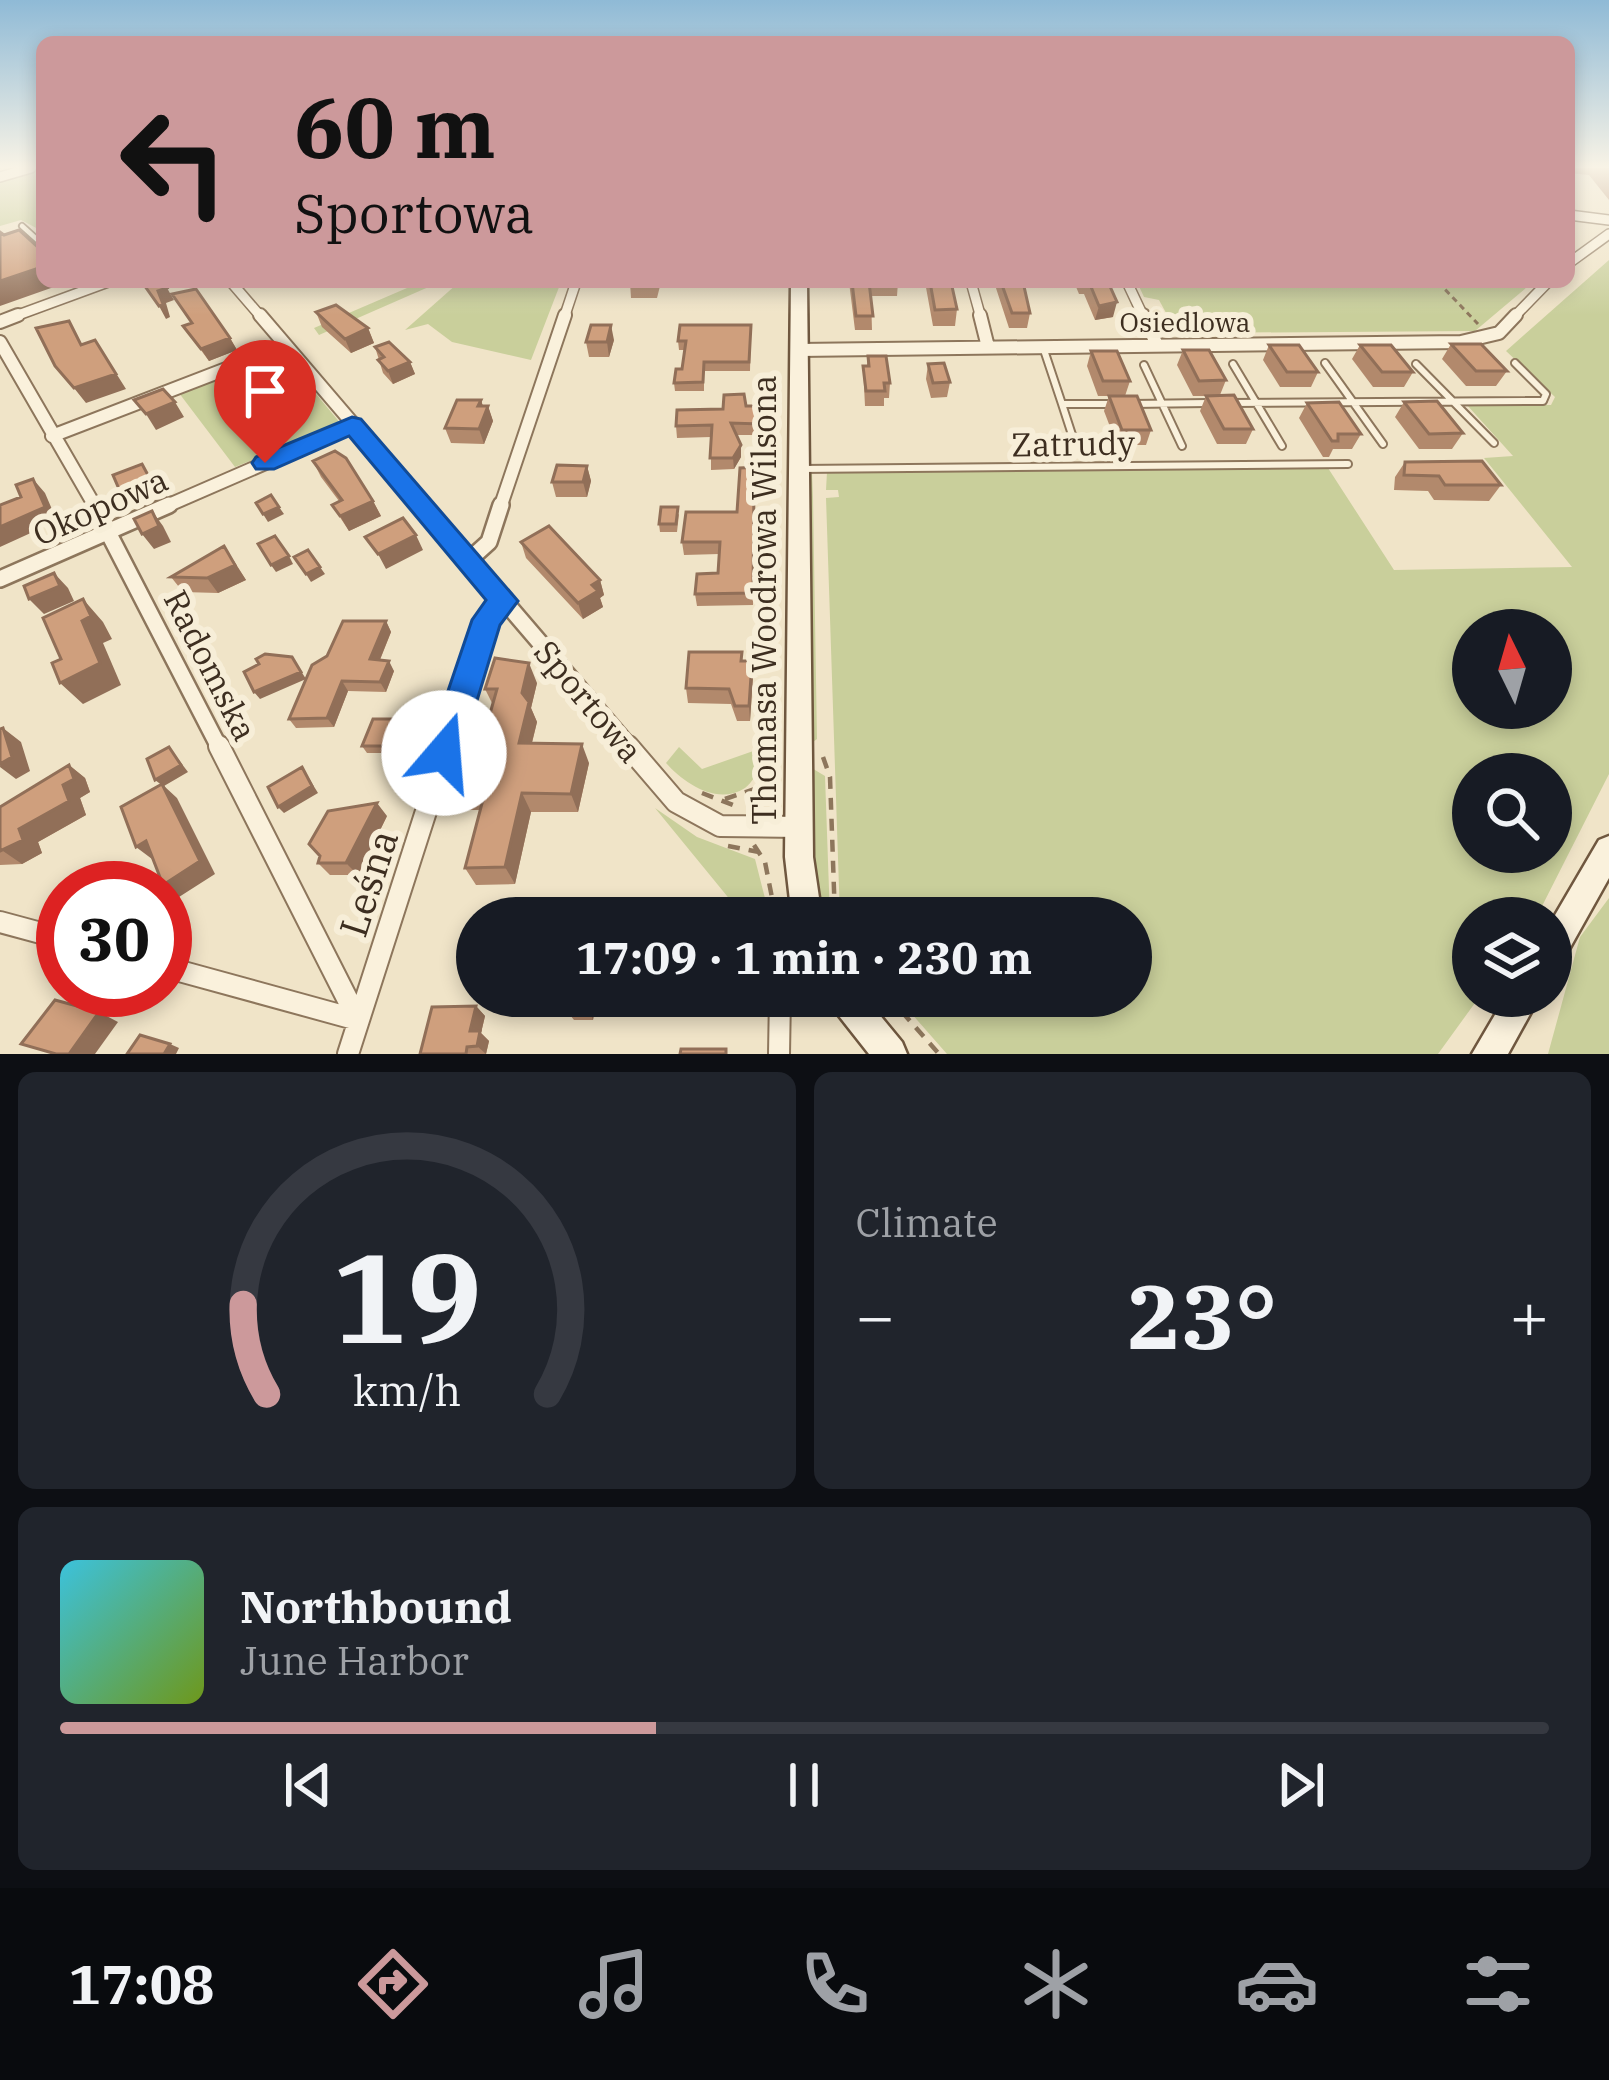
<!DOCTYPE html>
<meta charset="utf-8">
<style>
:root{--surface:#171b24;--page:#20242c;--text:#f1f3f6;--muted:#9ea1a6;--line:#363941;--accent:#cc999b}
body{margin:0;font-family:"IBM Plex Serif",serif;background:var(--page);color:var(--text);height:100vh;display:flex;flex-direction:column;font-size:45px;white-space:nowrap}
*{box-sizing:border-box;margin:0}
p{font-size:39px;color:var(--muted)}
.icon{flex:none;width:66px;height:66px;fill:none;stroke:currentColor;stroke-width:2;stroke-linecap:round;stroke-linejoin:round}
.map{position:relative;height:1054px;overflow:hidden}
.panel{display:flex;flex-direction:column;gap:18px;padding:18px;background:#0d0f14;flex:1}
.panel>*{flex:none}
.hud{position:absolute;left:36px;top:36px;width:1539px;height:252px;border-radius:18px;box-shadow:0 6px 18px #0003;background:#cc999b;color:#111;overflow:hidden}
.needle{width:78px;rotate:355deg}
.fabs{position:absolute;left:1452px;top:609px;display:grid;gap:24px}
.fabs a{display:grid;place-items:center;width:120px;height:120px;border-radius:50%;background:var(--surface);box-shadow:0 6px 18px #0003;font-size:60px}
.speed{position:absolute;left:36px;top:861px;display:flex;gap:24px;font-size:60px;font-weight:700;text-align:center}
.speed>*{display:grid;place-content:center;width:156px;height:156px;border-radius:50%;background:var(--surface);box-shadow:0 6px 18px #0003;line-height:1}
.speed .limit{border:18px solid #d22;background:#fff;color:#111}
.pin{position:absolute;display:grid;place-items:center;width:102px;height:102px;color:#fff;margin:-123px -51px;border-radius:50% 50% 50% 0;rotate:-45deg;box-shadow:0 0 12px #0007}
.pin .icon{rotate:45deg}
.me{position:absolute;width:132px;margin:-66px;rotate:18deg;stroke-linejoin:round;filter:drop-shadow(0 0 9px #0008)}
.turn{display:flex;align-items:center;gap:42px;height:252px;padding:0 60px;font-size:54px}
.turn .icon{width:156px;height:156px;stroke-width:2.5}
.turn b{display:block;font-size:84px;line-height:102px}
.big{font-size:90px;font-weight:700;line-height:1.1}
.panel .card{flex:1;display:flex;flex-direction:column;justify-content:center;gap:18px;min-width:0;padding:0 42px;border-radius:18px;background:var(--page)}
.panel .dial{align-items:center;gap:0}
.dial svg{height:312px;overflow:visible;fill:none;stroke:var(--line);stroke-width:7;stroke-linecap:round;text-anchor:middle}
.dial text{fill:var(--text);stroke:none}
.song{display:flex;align-items:center;gap:36px}
.cover{width:144px;height:144px;border-radius:18px;background:linear-gradient(135deg,hsl(190 70% 55%),hsl(80 70% 35%))}
.played{height:12px;border-radius:6px;background:linear-gradient(90deg,var(--accent) 40%,var(--line) 40%)}
.keys{display:flex;justify-content:space-around;direction:ltr}
.heat{display:flex;justify-content:space-between;align-items:center;font-size:66px;direction:ltr}
.panel .tiles{flex:1;display:grid;gap:18px;grid-template-columns:1fr 1fr}
.card:last-child{grid-column:span 2}
.trip{position:absolute;left:456px;top:897px;width:696px;height:120px;border-radius:60px;background:var(--surface);box-shadow:0 6px 18px #0003;font-weight:700;line-height:120px;text-align:center}
.tabs{display:flex;height:192px;justify-content:space-around;align-items:center;background:#090b0e;color:var(--muted)}
.tabs .icon{width:84px;height:84px}
.tabs .current{color:var(--accent)}
.tabs b{font-size:54px;color:var(--text)}
.map>svg:first-child{display:block}
.green{fill:#c9cf9b;fill-rule:evenodd}
.lines{fill:none;stroke-linecap:round;stroke-linejoin:round}
.lane-far1-casing{stroke:#8d765c;stroke-width:8}
.lane-casing{stroke:#8d765c;stroke-width:10}
.street-far3-casing{stroke:#8d765c;stroke-width:12}
.street-far2-casing{stroke:#8d765c;stroke-width:16}
.street-far1-casing{stroke:#8d765c;stroke-width:20}
.street-casing{stroke:#8d765c;stroke-width:24}
.secondary-casing{stroke:#6f573f;stroke-width:5}
.path-far1{stroke:#8d765c;stroke-width:3;stroke-dasharray:6 4.5;stroke-linecap:butt}
.path{stroke:#8d765c;stroke-width:4.5;stroke-dasharray:12 9;stroke-linecap:butt}
.lane-far1{stroke:#faf1dc;stroke-width:4.5}
.lane{stroke:#faf1dc;stroke-width:6}
.street-far3{stroke:#faf1dc;stroke-width:9}
.street-far2{stroke:#faf1dc;stroke-width:12}
.street-far1{stroke:#faf1dc;stroke-width:15}
.street{stroke:#faf1dc;stroke-width:20}
.secondary{fill:#faf1dc;fill-rule:evenodd}
.wall{fill:#b2896c}
.shaded-wall{fill:#916f58}
.building{fill:#cf9f7d;stroke:#916f58;stroke-width:3}
.route{fill:#1a73e8;stroke:#114b97;stroke-width:3}
.labels{text-anchor:middle;dominant-baseline:central;stroke-width:12;stroke-linejoin:round;paint-order:stroke}
.far-street-label{font-size:27px;fill:#3d2e20;stroke:#f7eed8}
.street-label{font-size:33px;fill:#3d2e20;stroke:#f7eed8}
.near-street-label{font-size:39px;fill:#3d2e20;stroke:#f7eed8}
</style>
<div class="map">
<svg width="1609" height="1054" viewBox="0 0 1609 1054">
<rect width="100%" height="100%" fill="#f0e4c8"/>
<path class="green" d="M42 168V231L21 220 0 226V179Z
M1609 260V774L1536 918H1473V996H1480L1438 1054H947L896 996H1131V918H840L826 498 839 497 838 490H826L827 472 1328 468 1394 570 1572 567 1484 458 1513 456 1467 405H1551L1555 397 1506 351ZM1551 630V708H1473V630ZM1551 774V852H1473V774Z
M421 282H561L531 360 452 342 428 324 405 330 457 284 440 282 319 335 314 328Z
M1137 282H1533L1475 331 1177 333 1159 300 1144 297Z
M282 353 341 424 235 467 179 393Z
M808 472H812L813 497 817 739 809 745Z
M679 747 702 769 765 747 768 755C762 765 754 781 745 788 717 806 684 783 666 763Z
M810 767 825 776 830 918H821L812 875Z
M655 808 697 837 755 859 770 918H745Z
M1609 898V1054H1548L1580 937Z"/>
<g class="lines">
<g class="lane-far1-casing">
<path id="lane-far1" d="M22 226 42 244"/>
</g>
<g class="lane-casing">
<path id="lane" d="M1043 347 1062 404H1112
M1325 363 1383 444
M1233 364 1282 446
M1416 364 1494 443
M1144 365 1182 446
M1229 403 1543 401 1546 394 1515 363
M1062 404 1076 447
M1133 404 1208 403
M800 469 1348 464"/>
</g>
<g class="street-far3-casing">
<path id="street-far3" d="M0 177 31 168
M1569 215 1609 220
M1569 263 1609 234
M231 282 262 318
M971 282 981 318
M1127 282 1144 318
M10 318 108 282
M564 318 576 282
M1513 318 1548 282"/>
</g>
<g class="street-far2-casing">
<path id="street-far2" d="M260 315 425 508
M980 315 988 347
M1143 315 1157 345
M0 322 18 315
M0 342 96 508
M799 350 1461 342 1499 333 1516 315
M52 436 286 346
M162 508 353 425
M500 508 565 315"/>
</g>
<g class="street-far1-casing">
<path id="street-far1" d="M94 505 220 749
M422 505 631 749
M468 561 489 542 501 505
M0 579 169 505
M446 749 487 620 503 601"/>
</g>
<g class="street-casing">
<path id="street" d="M219 746 358 1020
M628 746 676 802 720 826 799 827
M0 922 63 939
M165 967 358 1020
M348 1054 447 746
M779 1054 780 996"/>
</g>
<g class="secondary-casing">
<path id="secondary" d="M791 282H807L813 857 822 918H792L785 857Z
M1609 836V878L1562 962 1551 966V922L1599 840Z
M827 996H864L902 1042 907 1054H869L832 1007Z
M1506 996H1540L1508 1054H1472Z"/>
</g>
<path class="path-far1" d="M1438 282 1478 324"/>
<path class="path" d="M823 757 830 777 835 918
M702 793 738 807
M725 799 755 789
M754 806 756 789 774 761
M754 845 765 862 776 918
M728 846 759 852
M888 996 939 1054"/>
<use href="#lane-far1" class="lane-far1"/>
<use href="#lane" class="lane"/>
<use href="#street-far3" class="street-far3"/>
<use href="#street-far2" class="street-far2"/>
<use href="#street-far1" class="street-far1"/>
<use href="#street" class="street"/>
<use href="#secondary" class="secondary"/>
</g>
<path class="wall" d="M1569 168H1609V200L1589 175 1569 173Z
M630 282H661L657 298H631Z
M849 282H898L897 296H871L872 330H855Z
M925 282H951L957 309 955 326H933Z
M994 282H1023L1030 313 1027 328H1009Z
M1074 282H1108L1113 317 1095 320 1084 294H1079Z
M172 294 230 338 237 350 209 361 183 326 191 323Z
M316 312 368 328 374 343 351 353 322 327Z
M751 325 750 371H704V391H675L674 383 682 369 685 350H679L678 341Z
M614 340 609 357H589L586 342Z
M1451 344 1507 371 1496 386H1466L1442 359Z
M1269 345 1318 372 1311 387H1280L1263 360Z
M1360 345 1413 372 1404 387H1373L1352 359Z
M375 347 410 362 415 374 393 384 383 373Z
M1183 350 1226 380 1220 395 1253 429 1246 444H1217L1200 411 1206 396H1193L1177 365Z
M1091 351 1130 381 1125 396 1151 430 1146 445H1117L1104 411 1109 396H1098L1087 366Z
M868 356 890 383 889 398H884V406H865L863 366H867Z
M928 364 950 382 947 397 931 398 926 379Z
M481 400 483 406H488L493 421 484 444 451 443 445 428Z
M1404 402 1463 433 1452 449H1419L1395 417Z
M1307 403 1361 434 1352 449H1333L1329 457H1323L1299 418Z
M746 406H762V435H736L741 445V457L734 469 711 470V437L677 438 676 426 723 409Z
M313 461 373 501 381 516 349 531 332 505 339 501 321 477Z
M1405 462 1501 485 1489 501 1434 500 1428 491 1394 490 1395 477Z
M587 466 591 481 587 497H556L552 482Z
M760 467V498H755L753 605 697 606 695 594 718 573 719 554 684 555 682 542 737 512Z
M679 514 677 532H660L659 524Z
M521 542 600 580 604 595 600 598 603 607 583 619 526 558Z
M234 561 246 580 218 593 183 592 171 577Z
M386 621 391 632 380 660 394 671 386 692 348 691 334 727 296 728 289 719Z
M742 652V661L753 676 750 721H737L731 704 688 703 686 688Z
M537 683 531 708 537 722 532 743 589 763 578 812H531L515 884 476 885 465 868 480 810H469L458 792 482 742 493 705 485 689Z
M403 719 408 727 400 753H367L362 746Z
M69 765 85 778 90 792 80 798 86 815 38 842 42 853 22 864 0 865V807Z
M387 816 358 875H330L318 863 320 856Z
M573 996H597L593 1020H574L570 1015Z
M651 996H700L699 1005 655 1004Z
M476 1006 485 1016 481 1033 489 1041 486 1054H420Z"/>
<path class="shaded-wall" d="M42 267V282H68L0 306V281Z
M167 288 174 300 166 303 170 317 166 319 159 306 158 291Z
M1117 302 1113 317 1095 320 1099 306Z
M611 325 614 340 609 357 607 342Z
M368 328 374 343 351 353 345 339Z
M230 338 237 350 209 361 201 349Z
M95 340 126 389 86 403 74 388Z
M410 362 415 374 393 384 388 371Z
M481 400 485 414 488 406 493 421 484 444 479 429 478 406Z
M175 402 184 417 156 430 146 414Z
M741 445V457L734 469 733 458Z
M142 464 160 492 131 504 119 489Z
M587 466 591 481 587 497 583 482Z
M33 479 45 493 57 521 0 547V527Z
M373 501 381 516 349 531 340 516Z
M279 507 284 514 268 522 263 514Z
M152 511 163 526 171 542 154 549 142 534Z
M416 535 423 550 386 569 378 554Z
M224 546 246 580 218 593 207 578Z
M289 556 293 564 276 572 271 565Z
M320 567 325 574 311 582 306 574Z
M54 573 68 588 74 601 44 614 29 599Z
M600 580 604 595 600 598 603 607 583 619 578 603 592 585Z
M83 599 103 622 112 639 103 643 121 685 83 704 60 683 82 621Z
M386 621 391 632 376 669 370 659Z
M292 657 306 679 260 699 254 692Z
M389 661 394 671 386 692 380 682Z
M752 661 753 676 750 721 749 706Z
M529 663 537 683 531 708 537 722 527 762 519 743 522 693Z
M342 681 348 691 334 727 327 718Z
M403 719 408 727 400 753 395 746Z
M3 728 21 742 30 771 16 779 0 767Z
M582 744 589 763 578 812 571 794Z
M169 747 188 772 164 786 177 798 215 874 179 897 163 885V786L155 780Z
M69 765 85 778 90 792 80 798 86 815 38 842 42 853 22 864 3 851 19 829 63 785Z
M302 767 318 793 284 813 278 807Z
M522 793 531 812 515 884 505 867Z
M377 803 387 816 358 875 346 863Z
M146 841 152 859 136 847Z
M593 996H597L593 1020 591 1015Z
M476 1006 485 1016 481 1033 489 1041 486 1054 477 1046 470 1031Z
M99 1012 118 1022 95 1054H69Z
M170 1044 179 1048 176 1054H164Z"/>
<path class="building" d="M19 230 42 251V267L0 281V232L4 235Z
M142 282H163L167 288 158 291 163 304 159 306Z
M630 282H656V285H629Z
M852 282H869L873 316H856Z
M930 282H951L957 309 935 310Z
M1001 282H1023L1030 313H1012Z
M1089 282H1108L1117 302 1099 306Z
M196 289 230 338 201 349 183 326 192 323 172 294Z
M336 305 368 328 345 339 316 312Z
M69 321 81 345 95 340 116 374 74 388 55 366 36 328Z
M591 325H611L607 342H586Z
M680 325H751L749 362H704L703 382 674 383 676 369H682L686 341H678Z
M389 342 410 362 388 371 378 360 384 357 375 347Z
M1451 344H1481L1507 371H1476Z
M1269 345H1299L1318 372H1287Z
M1360 345H1391L1413 372H1382Z
M1183 350H1209L1226 380 1199 381Z
M1091 351H1117L1130 381H1103Z
M868 356H886L890 383H884L885 391H866L863 366H869Z
M944 363 950 382 933 383 928 364Z
M163 389 175 402 146 414 134 400Z
M744 394 746 406H762L761 424 731 423 741 445 733 458H710L712 425 676 426 677 410 723 409 724 395Z
M1234 395 1253 429H1224L1206 396Z
M1109 396H1137L1151 430H1122Z
M457 400H481L478 406H488L479 429 445 428Z
M1437 401 1463 433 1429 434 1404 402Z
M1339 402 1361 434H1338V441H1332L1307 403Z
M335 451 346 458 373 501 340 516 332 505 342 500 313 461Z
M1482 461 1501 485H1445L1439 476 1404 475 1405 462Z
M142 464 149 477 119 489 113 475Z
M557 465 587 466 583 482H552Z
M760 467 759 486H754L753 593 695 594 697 574 718 573 720 542H682L686 512H737L740 468Z
M33 479 45 507 0 527V505L21 497 16 485Z
M271 495 279 507 263 514 256 503Z
M661 507H678L676 524H659Z
M152 511 159 526 142 534 134 519Z
M403 518 416 535 378 554 365 537Z
M549 526 600 580 592 585 598 591 578 603 521 542Z
M275 536 289 556 271 565 258 544Z
M224 546 235 565 207 578 171 577Z
M308 550 320 567 306 574 294 557Z
M54 573 60 586 29 599 24 586Z
M83 599 91 616 82 621 100 663 60 683 52 663 61 659 43 618Z
M343 621H386L370 659 389 661 380 682 342 681 327 718 289 719 312 665 327 656Z
M689 652H742L741 661H752L749 706H735L729 689 686 688Z
M265 654 292 657 301 672 254 692 244 672 259 664 256 659Z
M495 658 529 663 522 693 529 702 519 743 582 744 571 794 522 793 505 867 465 868 485 792H458L473 742H482L497 689H485Z
M373 719H403L395 746H362Z
M3 728 12 757 0 764V729Z
M169 747 181 765 155 780 147 759Z
M69 765 74 779 63 785 69 801 19 829 23 840 0 851V807Z
M302 767 312 786 278 807 268 787Z
M162 784 200 861 163 885 146 841 136 847 121 807Z
M377 803 346 863H318L320 856 309 844 328 811Z
M573 996H593L591 1015H570Z
M55 1000 99 1012 69 1054H56L21 1044Z
M476 1006 470 1031H480L477 1046 467 1047 466 1054H420L432 1007Z
M140 1035 170 1044 164 1054H127Z
M681 1049H726V1054H680Z"/>
<linearGradient id="sky" x2="0" y2="1"><stop stop-color="#8fbad6"/><stop offset="0.53" stop-color="#f8f3e6"/><stop offset="1" stop-color="#f8f3e6" stop-opacity="0"/></linearGradient>
<rect width="1609" height="315" fill="url(#sky)"/>
<path class="route" d="M352 417 361 419 518 601 500 625 461 753 456 764 444 769 432 764 427 753 472 620 486 600 349 436 274 469H256L252 463 256 457Z"/>
<g class="labels">
<g class="far-street-label">
<text x="1185" y="321">Osiedlowa</text>
</g>
<g class="street-label">
<text transform="translate(1073 443) rotate(-1)">Zatrudy</text>
<text transform="translate(100 506) rotate(-24)">Okopowa</text>
<text transform="translate(763 600) rotate(-90)">Thomasa Woodrowa Wilsona</text>
<text transform="translate(211 665) rotate(63)">Radomska</text>
<text transform="translate(589 701) rotate(50)">Sportowa</text>
</g>
<g class="near-street-label">
<text transform="translate(368 883) rotate(-72)">Leśna</text>
</g>
</g>
</svg>
<div class="fabs">
<a><svg class="needle" viewBox="-14 -14 28 28"><path d="M0-13l5 13h-10z" fill="#e53935"/><path d="M0 13l5-13h-10z" fill="#9ea1a6"/></svg></a>
<a><svg class="icon" aria-label="search" viewBox="0 0 24 24"><circle cx="10" cy="10" r="6"/><path d="M15 15l6 6"/></svg></a>
<a><svg class="icon" aria-label="layers" viewBox="0 0 24 24"><path d="M12 4l9 5-9 5-9-5zM3 14l9 5 9-5"/></svg></a>
</div>
<div class="speed"><div class="limit">30</div></div>
<div class="pin" style="left:265px;top:463px;background:#d93025"><svg class="icon" aria-label="arrive" viewBox="0 0 24 24"><path d="M6 21V4h12l-3 4 3 4H6"/></svg></div>
<svg class="me" style="left:444px;top:753px" viewBox="-20 -20 40 40"><circle r="19" fill="#fff"/><path d="M0-13L10 11 0 6-10 11z" fill="#1a73e8"/></svg>
<div class="trip">17:09 · 1 min · 230 m</div>
<div class="hud">
<div class="turn"><svg class="icon" aria-label="left" viewBox="0 0 24 24"><path d="M17 20v-9H6M10 6l-5 5 5 5"/></svg><div><b>60 m</b>Sportowa</div></div>
</div>
</div>
<section class="panel">
<div class="tiles">
<div class="card dial"><svg viewBox="0 0 100 80">
<path d="M14 69A42 42 0 1 1 86 69"/>
<path d="M14 69A42 42 0 0 1 8 46" stroke="#cc999b"/>
<text x="50" y="56" font-size="32" font-weight="700">19</text>
<text x="50" y="72" font-size="11">km/h</text>
</svg></div>
<div class="card"><p>Climate</p>
<div class="heat"><a>−</a><b class="big">23°</b><a>+</a></div>
</div>
<div class="card">
<div class="song"><i class="cover"></i><div><b>Northbound</b><p>June Harbor</p></div></div>
<div class="played"></div>
<div class="keys"><svg class="icon" aria-label="previous" viewBox="0 0 24 24"><path d="M18 5L8 12l10 7zM5 5v14"/></svg><svg class="icon" aria-label="pause" viewBox="0 0 24 24"><path d="M8 5v14M16 5v14"/></svg><svg class="icon" aria-label="next" viewBox="0 0 24 24"><path d="M6 5l10 7-10 7zM19 5v14"/></svg></div>
</div>
</div>
</section>
<nav class="tabs">
<b>17:08</b>
<svg class="icon current" aria-label="directions" viewBox="0 0 24 24"><path d="M12 3l9 9-9 9-9-9zM9 14v-3h6M13 9l2 2-2 2"/></svg>
<svg class="icon" aria-label="music" viewBox="0 0 24 24"><path d="M9 18V5l10-2v13"/><circle cx="6" cy="18" r="3"/><circle cx="16" cy="16" r="3"/></svg>
<svg class="icon" aria-label="phone" viewBox="0 0 24 24"><path d="M5 4h4l2 5-3 2q2 4 5 5l2-3 5 2v4C11 20 4 13 5 4z"/></svg>
<svg class="icon" aria-label="climate" viewBox="0 0 24 24"><path d="M12 3v18M4 7l16 10M4 17L20 7"/></svg>
<svg class="icon" aria-label="car" viewBox="0 0 24 24"><path d="M5 17H2v-5l4-1 3-4h7l3 4 3 1v5h-3M9 17h6M6 11h13"/><circle cx="7" cy="17" r="2"/><circle cx="17" cy="17" r="2"/></svg>
<svg class="icon" aria-label="filters" viewBox="0 0 24 24"><path d="M4 7h16M4 17h16"/><circle cx="9" cy="7" r="2"/><circle cx="15" cy="17" r="2"/></svg>
</nav>
